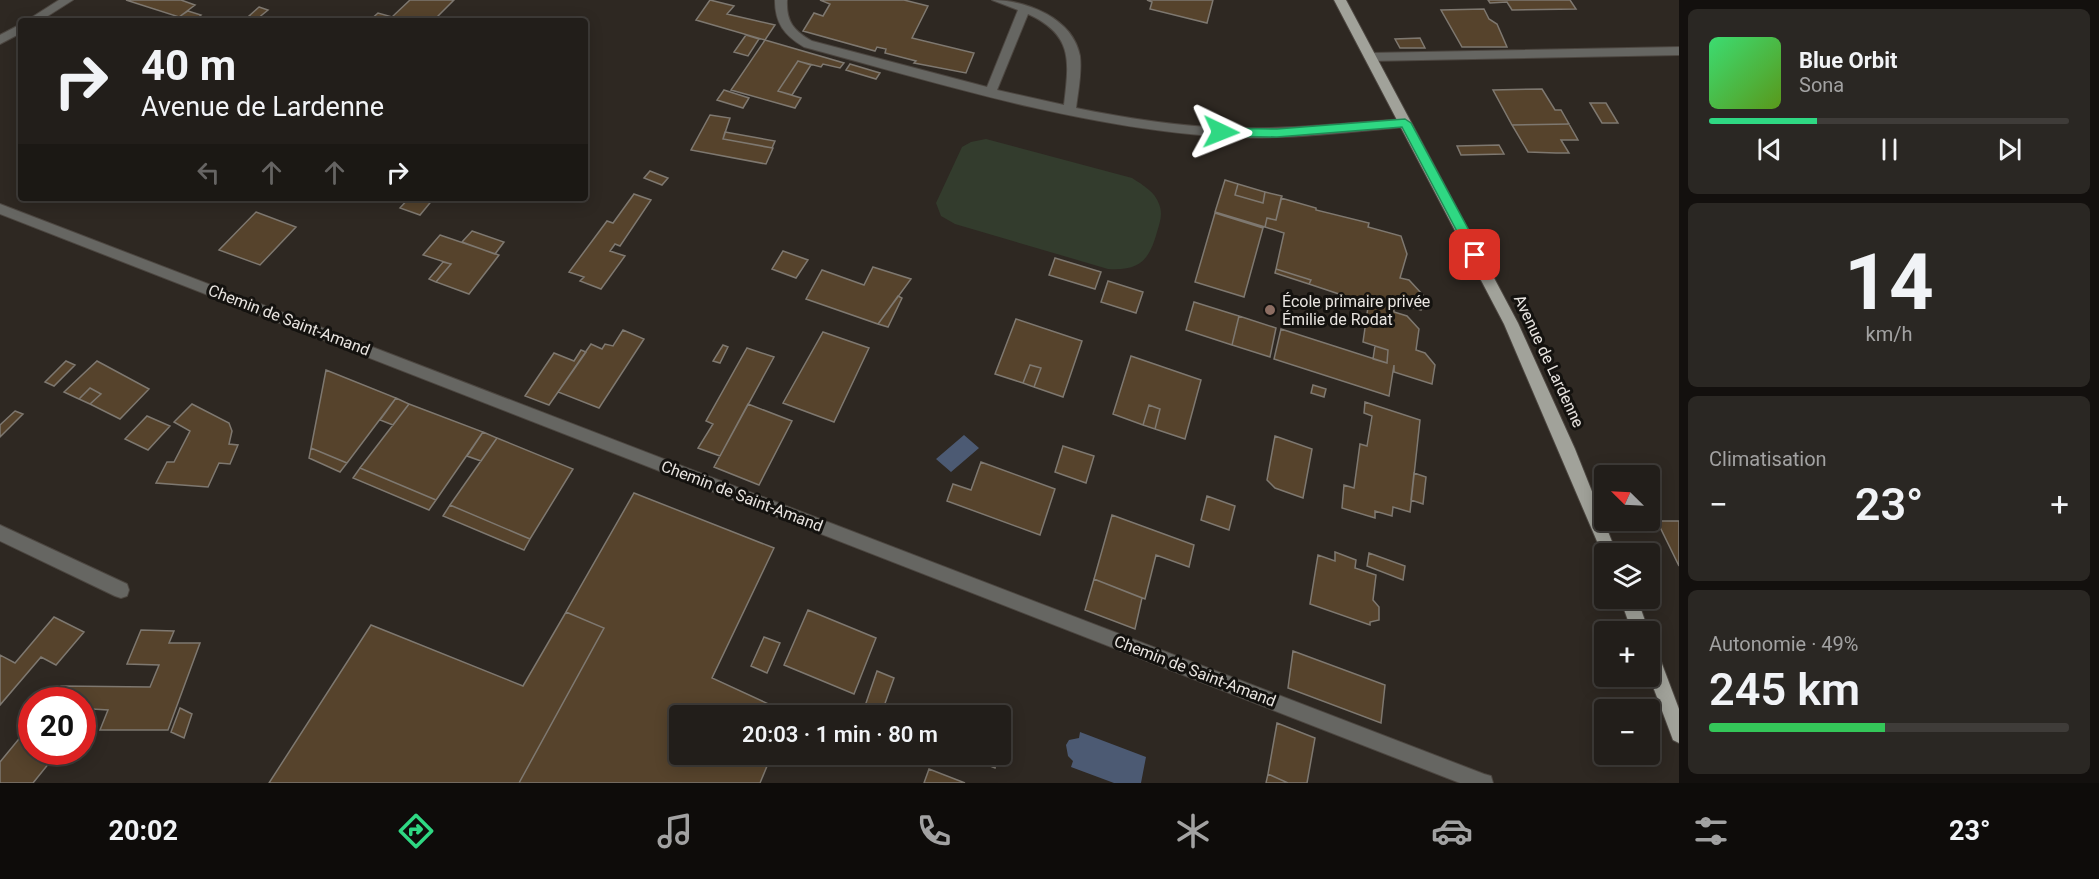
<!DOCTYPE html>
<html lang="fr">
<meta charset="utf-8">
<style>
:root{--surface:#221e1a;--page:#2a2723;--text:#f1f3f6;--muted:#a2a2a2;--line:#3f3c39;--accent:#2fd883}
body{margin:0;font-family:Roboto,sans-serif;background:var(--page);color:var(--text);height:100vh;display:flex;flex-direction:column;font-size:22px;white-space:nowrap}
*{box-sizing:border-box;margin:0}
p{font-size:20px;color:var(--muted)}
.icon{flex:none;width:33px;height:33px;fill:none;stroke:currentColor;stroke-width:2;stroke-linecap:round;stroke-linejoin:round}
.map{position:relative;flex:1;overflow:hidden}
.sheet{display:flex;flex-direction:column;gap:9px;padding:9px;background:#13100e;width:420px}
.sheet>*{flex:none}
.top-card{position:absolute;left:18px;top:18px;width:570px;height:183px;border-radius:6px;box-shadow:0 3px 15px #0003,0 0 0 2px var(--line);background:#221e1a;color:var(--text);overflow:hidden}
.needle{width:39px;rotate:294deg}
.tools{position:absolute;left:1594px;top:465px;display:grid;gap:12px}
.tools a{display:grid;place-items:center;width:66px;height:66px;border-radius:6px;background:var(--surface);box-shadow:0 3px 15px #0003,0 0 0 2px var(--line);font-size:30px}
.speed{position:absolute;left:18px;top:687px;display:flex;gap:12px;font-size:30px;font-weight:700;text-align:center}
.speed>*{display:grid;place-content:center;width:78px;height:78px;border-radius:50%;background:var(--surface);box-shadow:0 3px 15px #0003,0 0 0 2px var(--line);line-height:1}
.speed .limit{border:9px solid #d22;background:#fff;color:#111}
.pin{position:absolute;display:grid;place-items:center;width:51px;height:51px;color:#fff;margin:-26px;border-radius:12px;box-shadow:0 3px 9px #0006}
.me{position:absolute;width:66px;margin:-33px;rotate:92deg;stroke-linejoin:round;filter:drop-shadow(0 0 4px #0008)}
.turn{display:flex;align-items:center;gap:21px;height:126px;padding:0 24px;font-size:27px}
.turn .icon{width:78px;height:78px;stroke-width:2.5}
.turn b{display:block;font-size:42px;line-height:51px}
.lanes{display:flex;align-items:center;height:57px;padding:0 24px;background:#0003;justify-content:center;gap:30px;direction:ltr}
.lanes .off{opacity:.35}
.big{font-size:45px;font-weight:600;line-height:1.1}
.sheet .tile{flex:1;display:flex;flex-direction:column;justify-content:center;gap:9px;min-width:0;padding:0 21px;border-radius:9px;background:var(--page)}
.sheet .dial{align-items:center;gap:0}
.dial b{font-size:78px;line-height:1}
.song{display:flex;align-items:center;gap:18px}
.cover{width:72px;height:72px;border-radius:9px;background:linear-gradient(135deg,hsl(140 70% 55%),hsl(90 70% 35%))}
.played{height:6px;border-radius:3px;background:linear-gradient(90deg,var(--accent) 30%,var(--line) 30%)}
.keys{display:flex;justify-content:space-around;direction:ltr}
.heat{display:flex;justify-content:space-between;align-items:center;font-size:33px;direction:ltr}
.charge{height:9px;border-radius:4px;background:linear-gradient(90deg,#34c759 49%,var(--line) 0)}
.trip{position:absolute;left:669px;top:705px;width:342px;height:60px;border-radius:6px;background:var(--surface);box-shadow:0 3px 15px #0003,0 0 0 2px var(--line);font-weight:600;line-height:60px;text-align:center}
.dock{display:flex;height:96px;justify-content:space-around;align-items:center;background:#0e0c0a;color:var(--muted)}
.dock .icon{width:42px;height:42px}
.dock .active{color:var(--accent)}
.dock b{font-size:27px;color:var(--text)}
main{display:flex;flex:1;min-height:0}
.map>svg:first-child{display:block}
.green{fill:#333c2d}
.water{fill:#4c5a73}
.building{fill:#56432c;stroke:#7e7870;stroke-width:1.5}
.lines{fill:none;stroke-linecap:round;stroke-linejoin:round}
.lane-casing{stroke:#4c4640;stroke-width:2}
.street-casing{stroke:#4c4640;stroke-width:2}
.primary-casing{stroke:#4c4640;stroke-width:2}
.lane{fill:#666662;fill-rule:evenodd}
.street{fill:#666662;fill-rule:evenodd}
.primary{fill:#a1a29a;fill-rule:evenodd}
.route{fill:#2fd883;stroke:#1f8c55;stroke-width:1.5}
.education-dot{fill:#8d6e63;stroke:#14120f;stroke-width:2}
.labels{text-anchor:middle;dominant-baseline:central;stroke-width:6;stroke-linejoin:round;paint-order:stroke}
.poi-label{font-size:16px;fill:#e8e4e0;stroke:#14120f;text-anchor:start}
.street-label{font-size:16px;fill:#e8e4e0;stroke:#14120f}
</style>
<main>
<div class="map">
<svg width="1679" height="783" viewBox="0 0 1679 783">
<rect width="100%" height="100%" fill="#2e2822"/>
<path class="green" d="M986 139 1132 178C1143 185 1155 192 1159 204 1163 214 1160 222 1157 232 1149 261 1139 271 1108 269L955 224 941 216 936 203 962 147 971 142Z"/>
<path class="water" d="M964 435 979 448 951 472 936 459Z
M1080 732 1146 757 1141 783H1114L1071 767 1073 761 1068 756 1066 745 1069 740 1079 738Z"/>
<path class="building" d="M126 0H181L195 5 179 17Z
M410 0H454L433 21H369L378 13 392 17Z
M710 0 734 6 727 14 775 25 765 40 696 20Z
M904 0 928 6 912 38 974 53 966 73 914 63 916 61 885 53 886 49 877 47 875 51 803 31 814 13 823 16 830 4 820 0Z
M1147 0H1213L1207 23 1150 9 1152 2Z
M1488 0H1570L1576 9 1512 10 1507 2 1490 3Z
M259 7 268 10 257 19 249 16Z
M1484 9 1489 19 1497 24 1507 47H1462L1441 10Z
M188 11 201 15 194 21 179 17Z
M746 35 759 39 748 56 734 52Z
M1420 38 1425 48H1400L1395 39Z
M765 40 844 63 840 68 823 64 821 67 798 61 778 91 801 98 795 108 731 90Z
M798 61 811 65 792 95 778 91Z
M850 64 880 73 876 79 846 70Z
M1542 89 1555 110H1561L1569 124 1512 125 1493 90Z
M724 90 749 98 743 108 717 100Z
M1590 103H1606L1618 123H1602Z
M710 115 730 118 723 139 773 148 766 164 691 150Z
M1569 124 1578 140H1561L1569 153H1556L1528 152 1512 125Z
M725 132 775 141 772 148 723 139Z
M1499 145 1504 154 1461 155 1457 146Z
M650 171 668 178 662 185 644 178Z
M1225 180 1238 184 1235 195 1263 203 1265 192 1282 196 1276 220 1267 218 1265 227 1215 212Z
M1238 184 1265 192 1263 203 1235 195Z
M634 194 651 200 620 246 615 244 610 251 625 256 601 289 580 281 584 277 569 272 607 221 613 223Z
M409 198H434L420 215 400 208Z
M1281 198 1316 208V210L1369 223 1368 227 1401 236 1407 254 1400 278 1409 280 1423 295 1421 310 1394 302V312L1407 316 1419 329 1416 350 1425 353 1435 365 1432 384 1394 372V365L1389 396 1274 359 1281 329 1387 363 1388 350 1363 342 1368 307 1344 299 1345 296 1309 284 1311 280 1276 269 1284 233 1265 227 1267 218 1276 220Z
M256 212 296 227 260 265 219 250Z
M1215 213 1263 228 1244 297 1195 282Z
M472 231 504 242 495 254 462 242Z
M440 235 499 255 469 294 436 282 451 264 423 255Z
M783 251 808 260 796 278 772 269Z
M1055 258 1101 272 1095 289 1049 275Z
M443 262 451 264 436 282 429 279Z
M873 267 911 279 878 324 806 299 822 270 864 285Z
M1276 269 1311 280 1309 284 1275 273Z
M1108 281 1143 292 1136 313 1101 302Z
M898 296 902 298 888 327 878 324Z
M1194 302 1239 316 1232 345 1186 330Z
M1239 316 1276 328 1270 357 1232 345Z
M1016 319 1082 341 1063 397 1034 387 1041 368 1030 365 1023 383 995 374Z
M623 330 644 339 599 408 558 392 591 344 602 349 605 344 613 346Z
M823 332 869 348 834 422 783 403Z
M723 345 728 347 720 363 713 361Z
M1375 346 1388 350 1387 363 1373 359Z
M747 348 774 357 720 456 698 448 713 424 706 421Z
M581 350 586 352 549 405 525 396 554 353 574 361Z
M1131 356 1201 380 1185 439 1155 429 1160 409 1149 405 1143 425 1113 414Z
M66 361 75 365 54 386 45 382Z
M97 361 149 389 120 419 90 404 101 394 90 388 79 399 64 392Z
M1030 365 1041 368 1034 387 1023 383Z
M326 370 396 398 347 463 311 448Z
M1313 385 1326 389 1324 397 1311 393Z
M90 388 101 394 90 404 79 399Z
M396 398 409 404 393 425 380 420Z
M1365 402 1420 420 1410 512 1393 507 1392 516 1375 511V518L1342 508 1344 485 1354 488 1360 444 1367 446 1372 416 1364 413Z
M192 404 229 423 232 431 229 444 238 445 230 464 219 463 208 487 156 483 167 462H174L190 431 174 422Z
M409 404 483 432 436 500 360 468Z
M748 404 792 421 759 485 714 467Z
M1149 405 1160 409 1155 429 1143 425Z
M15 411 23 414 0 437V425Z
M147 416 170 426 148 450 125 439Z
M483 432 497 438 481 461 467 456Z
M1275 436 1312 449 1303 498 1275 488 1267 480Z
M497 438 573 469 530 539 450 505Z
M1063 446 1094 456 1086 483 1055 472Z
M311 448 347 463 340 472 309 458Z
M981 462 1055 489 1040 535 947 501 953 484 971 490Z
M360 468 436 500 429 510 353 478Z
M1414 473 1426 477 1423 504 1411 500Z
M634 493 774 548 712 678 788 713 787 716H680V754H772L760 783H519L604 628 566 612Z
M1207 496 1235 506 1229 530 1201 520Z
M450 505 530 539 524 550 443 516Z
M1112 515 1194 545 1189 567 1156 555 1145 599 1094 579Z
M1657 521H1679V566Z
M1335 552 1356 560 1355 568 1376 575 1373 600 1379 607V620L1370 622V625L1310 604 1318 555 1335 561Z
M1369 553 1405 566 1403 580 1367 566Z
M1094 579 1142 598 1135 629 1085 610Z
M808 610 876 638 854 694 784 665Z
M566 612 604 628 519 783H269L371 625 523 686Z
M54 617 84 632 56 665 41 657 0 705V655L15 663Z
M141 630 174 631 169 643H200L168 730H100L108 710 92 709 82 721V700H50L61 686 150 687 159 665 127 664Z
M764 637 780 643 767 673 751 666Z
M1293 651 1385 685 1381 723 1288 688Z
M877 671 894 678 883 709 866 703Z
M180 708 192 714 184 738 171 732Z
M32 723V752H58L33 783H0V762Z
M1277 723 1315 738 1307 783H1288L1268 774Z
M960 754H998L995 768Z
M929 769 965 783H924Z
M1268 774 1288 783H1266Z"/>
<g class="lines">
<g class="lane-casing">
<path id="lane" d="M775 0H787C786 22 794 31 812 41L987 87 1018 10 992 0C1026 0 1073 18 1080 56 1082 74 1078 91 1076 108 1125 118 1176 126 1226 128 1286 130 1346 123 1405 119L1411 123 1405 127C1337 133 1268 142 1200 135 1065 123 934 82 804 47 784 35 775 23 775 0ZM1028 14C1074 35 1069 62 1064 105L997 90Z
M1679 47V55L1370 61 1364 57 1370 53Z
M0 525 127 584 129 590 127 596 121 598 115 596 0 541Z"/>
</g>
<g class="street-casing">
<path id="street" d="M59 0H73L40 21H26Z
M21 24V33L0 44V35Z
M0 204 1484 774 1491 776 1493 783H1460L0 214Z"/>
</g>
<g class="primary-casing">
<path id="primary" d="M1334 0H1346L1518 323 1575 449 1617 554H1605V560L1504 324Z
M1620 598H1637L1649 632H1632Z
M1650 645 1656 648 1679 709V743L1673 740 1649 676Z"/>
</g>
<use href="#lane" class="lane"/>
<use href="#street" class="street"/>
<use href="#primary" class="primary"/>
</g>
<path class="route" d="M1405 119 1411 123 1480 251 1482 255 1480 258H1471L1402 127 1277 137 1221 136 1215 132 1221 128 1277 129Z"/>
<circle class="education-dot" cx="1270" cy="310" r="6"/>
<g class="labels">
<g class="poi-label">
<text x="1282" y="301">École primaire privée<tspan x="1282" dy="18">Émilie de Rodat</tspan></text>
</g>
<g class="street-label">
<text transform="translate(289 320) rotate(21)">Chemin de Saint-Amand</text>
<text transform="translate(1549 361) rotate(65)">Avenue de Lardenne</text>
<text transform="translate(742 496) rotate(21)">Chemin de Saint-Amand</text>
<text transform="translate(1195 671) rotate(21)">Chemin de Saint-Amand</text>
</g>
</g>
</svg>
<div class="tools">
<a><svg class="needle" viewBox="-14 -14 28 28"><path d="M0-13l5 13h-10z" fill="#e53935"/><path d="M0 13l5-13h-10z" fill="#a2a2a2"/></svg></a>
<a><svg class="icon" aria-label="layers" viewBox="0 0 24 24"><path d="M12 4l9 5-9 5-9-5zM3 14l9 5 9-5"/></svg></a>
<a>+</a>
<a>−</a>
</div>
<div class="speed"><div class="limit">20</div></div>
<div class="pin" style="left:1475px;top:255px;background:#d93025"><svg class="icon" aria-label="arrive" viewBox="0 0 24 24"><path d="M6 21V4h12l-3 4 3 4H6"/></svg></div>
<svg class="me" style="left:1221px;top:132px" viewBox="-20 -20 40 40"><path d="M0-17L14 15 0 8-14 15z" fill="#2fd883" stroke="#fff" stroke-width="4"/></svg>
<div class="trip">20:03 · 1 min · 80 m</div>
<div class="top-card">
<div class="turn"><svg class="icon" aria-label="right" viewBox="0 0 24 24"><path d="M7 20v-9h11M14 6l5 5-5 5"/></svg><div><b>40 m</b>Avenue de Lardenne</div></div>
<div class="lanes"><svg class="icon off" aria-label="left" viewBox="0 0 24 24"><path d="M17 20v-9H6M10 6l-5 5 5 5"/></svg><svg class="icon off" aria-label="ahead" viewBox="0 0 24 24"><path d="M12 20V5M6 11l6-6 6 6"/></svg><svg class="icon off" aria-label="ahead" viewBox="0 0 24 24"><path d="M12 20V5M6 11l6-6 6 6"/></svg><svg class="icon" aria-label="right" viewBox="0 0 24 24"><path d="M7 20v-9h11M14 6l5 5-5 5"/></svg></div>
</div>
</div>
<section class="sheet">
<div class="tile">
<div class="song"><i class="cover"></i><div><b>Blue Orbit</b><p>Sona</p></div></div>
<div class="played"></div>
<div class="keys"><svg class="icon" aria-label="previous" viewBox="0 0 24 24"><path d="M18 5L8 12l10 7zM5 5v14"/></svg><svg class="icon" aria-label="pause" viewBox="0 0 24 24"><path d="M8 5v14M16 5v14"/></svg><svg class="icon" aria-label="next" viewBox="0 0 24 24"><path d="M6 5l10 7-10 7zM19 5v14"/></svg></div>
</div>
<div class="tile dial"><b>14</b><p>km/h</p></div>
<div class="tile"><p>Climatisation</p>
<div class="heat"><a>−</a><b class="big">23°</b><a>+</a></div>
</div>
<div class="tile"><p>Autonomie · 49%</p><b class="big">245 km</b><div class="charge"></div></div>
</section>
</main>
<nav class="dock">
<b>20:02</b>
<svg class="icon active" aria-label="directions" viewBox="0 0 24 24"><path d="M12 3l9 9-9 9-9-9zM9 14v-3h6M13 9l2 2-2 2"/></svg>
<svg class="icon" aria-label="music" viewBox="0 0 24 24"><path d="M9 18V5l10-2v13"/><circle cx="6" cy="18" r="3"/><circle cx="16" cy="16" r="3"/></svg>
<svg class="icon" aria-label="phone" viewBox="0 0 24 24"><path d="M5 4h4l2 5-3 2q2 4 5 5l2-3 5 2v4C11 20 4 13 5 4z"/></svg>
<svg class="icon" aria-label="climate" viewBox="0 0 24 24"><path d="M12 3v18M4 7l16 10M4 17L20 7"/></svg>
<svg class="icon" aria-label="car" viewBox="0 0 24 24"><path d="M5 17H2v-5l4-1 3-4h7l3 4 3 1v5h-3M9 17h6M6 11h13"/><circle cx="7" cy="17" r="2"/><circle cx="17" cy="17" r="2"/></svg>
<svg class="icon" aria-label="filters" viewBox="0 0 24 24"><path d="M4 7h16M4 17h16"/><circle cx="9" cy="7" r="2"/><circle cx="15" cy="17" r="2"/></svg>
<b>23°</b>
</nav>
